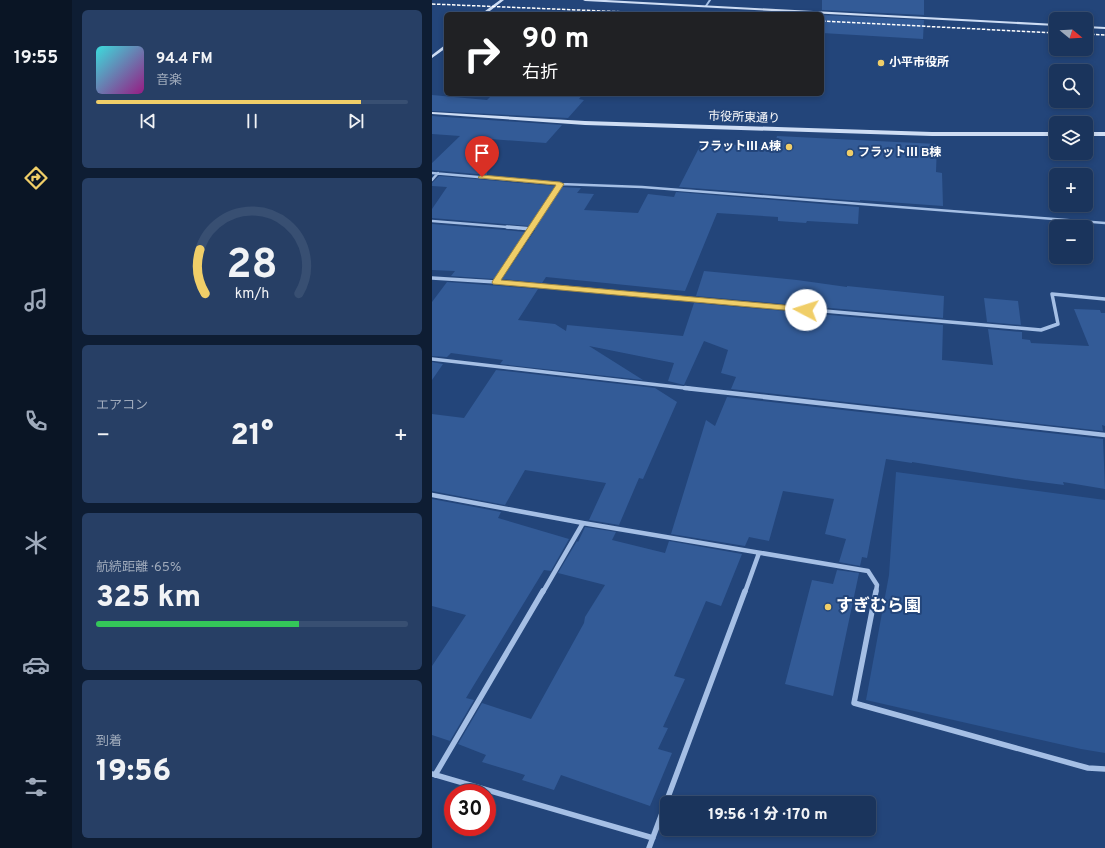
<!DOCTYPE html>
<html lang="ja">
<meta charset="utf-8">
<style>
:root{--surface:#1a345c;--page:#273f65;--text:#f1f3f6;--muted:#9faabb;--line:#384f72;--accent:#f0ce68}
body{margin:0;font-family:Overpass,"Noto Sans JP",sans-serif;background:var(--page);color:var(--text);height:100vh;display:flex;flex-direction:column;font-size:15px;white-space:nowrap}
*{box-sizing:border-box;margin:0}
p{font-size:13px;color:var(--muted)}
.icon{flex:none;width:22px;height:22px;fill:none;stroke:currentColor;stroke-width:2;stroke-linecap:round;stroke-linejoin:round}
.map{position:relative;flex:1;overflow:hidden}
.panel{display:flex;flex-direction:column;gap:10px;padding:10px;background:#0e1d33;width:360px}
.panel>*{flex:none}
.hud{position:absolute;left:12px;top:12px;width:380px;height:84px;border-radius:6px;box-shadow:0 2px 6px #0003,0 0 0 1px var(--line);background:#202124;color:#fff;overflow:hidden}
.needle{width:26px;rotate:108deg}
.controls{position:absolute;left:617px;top:12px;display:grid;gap:8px}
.controls a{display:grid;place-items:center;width:44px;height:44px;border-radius:6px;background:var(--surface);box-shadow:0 2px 6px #0003,0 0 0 1px var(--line);font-size:20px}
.speed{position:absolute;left:12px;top:784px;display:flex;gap:8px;font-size:20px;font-weight:700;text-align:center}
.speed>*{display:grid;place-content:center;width:52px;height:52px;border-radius:50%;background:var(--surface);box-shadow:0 2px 6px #0003,0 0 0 1px var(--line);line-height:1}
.speed .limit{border:6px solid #d22;background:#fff;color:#111}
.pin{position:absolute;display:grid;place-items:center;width:34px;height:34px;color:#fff;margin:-41px -17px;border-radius:50% 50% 50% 0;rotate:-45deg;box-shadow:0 0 4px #0007}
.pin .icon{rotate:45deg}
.me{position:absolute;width:44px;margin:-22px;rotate:275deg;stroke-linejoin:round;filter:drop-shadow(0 0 3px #0008)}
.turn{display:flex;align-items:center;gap:14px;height:84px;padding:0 12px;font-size:18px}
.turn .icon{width:52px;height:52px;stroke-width:2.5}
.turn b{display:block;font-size:28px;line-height:34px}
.big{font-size:30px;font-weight:800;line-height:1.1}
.panel .widget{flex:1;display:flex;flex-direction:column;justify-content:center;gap:6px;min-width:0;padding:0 14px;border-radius:6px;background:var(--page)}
.panel .dial{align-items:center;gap:0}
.dial svg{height:104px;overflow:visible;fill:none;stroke:var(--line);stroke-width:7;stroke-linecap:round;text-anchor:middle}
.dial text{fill:var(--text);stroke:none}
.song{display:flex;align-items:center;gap:12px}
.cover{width:48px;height:48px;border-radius:6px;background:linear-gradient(135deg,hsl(180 70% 55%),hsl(310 70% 35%))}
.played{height:4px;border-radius:2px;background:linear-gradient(90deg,var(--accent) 85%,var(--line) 85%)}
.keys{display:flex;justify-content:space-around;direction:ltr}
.heat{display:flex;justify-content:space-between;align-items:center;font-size:22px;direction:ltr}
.charge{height:6px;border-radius:3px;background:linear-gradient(90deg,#34c759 65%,var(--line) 0)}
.trip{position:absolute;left:228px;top:796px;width:216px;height:40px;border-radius:6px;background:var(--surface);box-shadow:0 2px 6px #0003,0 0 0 1px var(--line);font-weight:800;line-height:40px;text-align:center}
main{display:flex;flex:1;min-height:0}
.menu{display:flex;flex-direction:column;width:72px;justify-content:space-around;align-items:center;background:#0a1525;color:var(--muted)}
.menu .icon{width:28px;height:28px}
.menu .selected{color:var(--accent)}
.menu b{font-size:18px;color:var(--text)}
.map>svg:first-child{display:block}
.green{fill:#2d5692}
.building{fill:#335b97}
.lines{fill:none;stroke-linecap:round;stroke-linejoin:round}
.street-far4{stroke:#a5bfe5;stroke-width:2}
.street-far3{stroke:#a5bfe5;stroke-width:2.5}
.street-far2{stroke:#a5bfe5;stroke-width:3.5}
.street-far1{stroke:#a5bfe5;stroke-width:4.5}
.street{stroke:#a5bfe5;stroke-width:5.5}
.secondary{fill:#ceddf4;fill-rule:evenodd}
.rail{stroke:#fff;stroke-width:1.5;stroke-dasharray:3.5 1.5;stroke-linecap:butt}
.route{fill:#f0ce68;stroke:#9c8644}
.poi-dot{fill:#f0ce68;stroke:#23457a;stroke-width:1.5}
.labels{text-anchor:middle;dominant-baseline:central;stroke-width:4;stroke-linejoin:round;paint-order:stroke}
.far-poi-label{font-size:12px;font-weight:bold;fill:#fff;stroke:#23457a;text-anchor:start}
.far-street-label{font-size:12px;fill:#fff;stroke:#23457a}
.near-poi-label{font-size:17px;font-weight:bold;fill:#fff;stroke:#23457a;text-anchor:start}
</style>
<main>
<nav class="menu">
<b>19:55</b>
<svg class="icon selected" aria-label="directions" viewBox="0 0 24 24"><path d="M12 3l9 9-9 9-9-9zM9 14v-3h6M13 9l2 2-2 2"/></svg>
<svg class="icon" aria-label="music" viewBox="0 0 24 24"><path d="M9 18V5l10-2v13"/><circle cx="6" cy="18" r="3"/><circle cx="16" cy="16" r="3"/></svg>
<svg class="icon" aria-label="phone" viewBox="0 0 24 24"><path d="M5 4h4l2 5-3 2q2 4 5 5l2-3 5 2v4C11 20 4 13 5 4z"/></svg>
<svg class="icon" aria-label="climate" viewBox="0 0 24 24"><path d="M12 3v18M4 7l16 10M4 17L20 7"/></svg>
<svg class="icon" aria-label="car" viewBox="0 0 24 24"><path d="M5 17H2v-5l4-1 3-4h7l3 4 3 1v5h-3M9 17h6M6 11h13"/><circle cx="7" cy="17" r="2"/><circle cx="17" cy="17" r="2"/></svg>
<svg class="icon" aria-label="filters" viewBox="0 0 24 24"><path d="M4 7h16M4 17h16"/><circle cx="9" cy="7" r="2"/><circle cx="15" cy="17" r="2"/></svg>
</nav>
<section class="panel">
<div class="widget">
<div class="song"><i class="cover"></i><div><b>94.4 FM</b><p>音楽</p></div></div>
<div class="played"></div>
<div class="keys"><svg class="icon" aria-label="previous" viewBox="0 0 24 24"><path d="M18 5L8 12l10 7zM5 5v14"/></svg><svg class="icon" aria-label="pause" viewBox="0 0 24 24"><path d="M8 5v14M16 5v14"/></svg><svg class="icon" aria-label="next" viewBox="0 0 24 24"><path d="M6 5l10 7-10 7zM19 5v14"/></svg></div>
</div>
<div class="widget dial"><svg viewBox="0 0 100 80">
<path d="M14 69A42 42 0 1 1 86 69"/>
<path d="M14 69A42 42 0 0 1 10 35" stroke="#f0ce68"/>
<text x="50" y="56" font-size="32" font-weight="700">28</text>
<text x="50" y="72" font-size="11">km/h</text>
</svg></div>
<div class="widget"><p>エアコン</p>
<div class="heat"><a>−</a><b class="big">21°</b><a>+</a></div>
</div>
<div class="widget"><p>航続距離 · 65%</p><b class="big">325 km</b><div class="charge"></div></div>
<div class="widget"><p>到着</p><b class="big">19:56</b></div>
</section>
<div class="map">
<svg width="673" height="848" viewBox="0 0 673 848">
<rect width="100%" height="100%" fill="#23457a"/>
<path class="green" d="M464 472 673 500V753L649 749 434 700 457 575Z"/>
<path class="building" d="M390 0H492V15L390 10Z
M390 15 492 20 491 39 390 33Z
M61 94H151L147 99 152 100 136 118 0 111V95L55 100Z
M0 116 130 125 114 143 58 139 55 175 0 170V163L28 136 0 134Z
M345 136 505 144 504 172 510 173 511 206 428 200V201L247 187 270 142 342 148Z
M7 176 123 186 97 226 0 218V209L15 187 0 186V183Z
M129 187 149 188 145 193 162 194 152 210 206 213 216 194 242 197 244 192 427 207 426 224 375 221 374 223 346 221V217L285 213 253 291 114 277 110 283 70 279 103 230V227Z
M0 224 73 230 93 232 62 279 19 276 23 271 0 270Z
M272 271 365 280 415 287V286L512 296 511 318 264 296Z
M15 282 106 289 86 320 123 324 134 331 135 325 251 336 262 303 511 325 510 360 561 365 556 329 590 332V339L598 340 599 343 657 346 642 309 668 310 669 313H673V426L670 425 671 431 299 389 304 377 289 373 296 350 272 341 252 385 236 381 242 363 157 346 211 380 68 364 71 360 19 353 15 357 0 356V302Z
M552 298 586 301 589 325 555 322Z
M0 362 11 364 0 380Z
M64 370 223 388 245 402 211 479 207 478 187 525 157 520 174 483 93 470 73 505 0 491V414L32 418Z
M295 397 671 439 673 489 631 482 632 485 593 480 480 462V463L454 459 435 558 430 557 428 566 407 562 414 539 393 534 402 499 351 491 337 541 317 537 313 546 239 534 274 420 283 426Z
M0 499 69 512 66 518 137 539 119 571 112 570 34 698 42 700 18 741 0 735V666L34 615 0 606Z
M153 527 184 532 180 540 233 553 237 541 310 554 289 606 274 601 242 676 253 679 231 727 236 728 226 749 240 753 218 806 129 775 122 790 90 780 93 775 50 762 54 755 26 744 50 703 99 719 152 623 153 617 173 585 126 573 145 541 146 542Z
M405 570 427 573 401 696 353 684 380 580 401 584Z"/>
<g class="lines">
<path class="street-far4" d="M274 6 278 0"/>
<path class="street-far3" d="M0 173 128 184 210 187 673 223
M0 180 6 173
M0 221 87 228
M99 228 128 184"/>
<path class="street-far2" d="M75 227 100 229
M0 278 64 282 609 330 626 324 620 294 673 299
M64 282 100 227
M0 359 262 389"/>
<path class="street-far1" d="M253 388 673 435
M0 495 151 523 436 571 445 585 444 592
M111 592 151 523
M313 592 327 553"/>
<path class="street" d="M444 591 422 703 656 768 673 769
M0 774 221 838
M3 775 111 591
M217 848 313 591"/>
<path class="secondary" d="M68 0H72L54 14H49Z
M151 0H174L624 24V26L153 1Z
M654 26 673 27V29L654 28Z
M13 45H14V48L0 58V55Z
M0 112 153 121 500 132H624V136H500L153 125 0 114Z
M654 132H673V136H654Z"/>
<path class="rail" d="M0 4 243 14
M390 21 624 33
M654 34 673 35"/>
</g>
<path class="route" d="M50 175 128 182 132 184 69 280 374 307 377 310 374 312 61 284 60 282 124 185 47 178 46 177Z"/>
<g class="poi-dot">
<circle cx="449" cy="63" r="4"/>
<circle cx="357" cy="147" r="4"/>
<circle cx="418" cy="153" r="4"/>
<circle cx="396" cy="607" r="4"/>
</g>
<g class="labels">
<g class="far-poi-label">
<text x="457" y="63">小平市役所</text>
<text x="349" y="147" text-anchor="end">フラットⅢ A棟</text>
<text x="426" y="153">フラットⅢ B棟</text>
</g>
<g class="far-street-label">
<text transform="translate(312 118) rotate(2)">市役所東通り</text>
</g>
<g class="near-poi-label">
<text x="404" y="607">すぎむら園</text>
</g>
</g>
</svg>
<div class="controls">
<a><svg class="needle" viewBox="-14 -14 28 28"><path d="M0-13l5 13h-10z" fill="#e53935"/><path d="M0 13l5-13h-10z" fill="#9faabb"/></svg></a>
<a><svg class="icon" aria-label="search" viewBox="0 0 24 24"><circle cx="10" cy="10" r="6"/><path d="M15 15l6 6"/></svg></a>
<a><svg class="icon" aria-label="layers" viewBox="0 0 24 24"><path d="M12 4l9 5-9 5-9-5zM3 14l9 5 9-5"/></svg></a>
<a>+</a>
<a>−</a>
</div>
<div class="speed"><div class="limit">30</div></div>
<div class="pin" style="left:50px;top:177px;background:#d93025"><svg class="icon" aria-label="arrive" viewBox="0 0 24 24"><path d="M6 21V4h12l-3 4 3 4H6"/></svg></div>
<svg class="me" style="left:374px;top:310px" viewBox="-20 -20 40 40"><circle r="19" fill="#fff"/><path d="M0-13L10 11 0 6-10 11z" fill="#f0ce68"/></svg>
<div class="trip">19:56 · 1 分 · 170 m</div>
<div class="hud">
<div class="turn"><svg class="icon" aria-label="right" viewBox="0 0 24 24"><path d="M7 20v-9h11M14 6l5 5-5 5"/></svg><div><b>90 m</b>右折</div></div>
</div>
</div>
</main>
